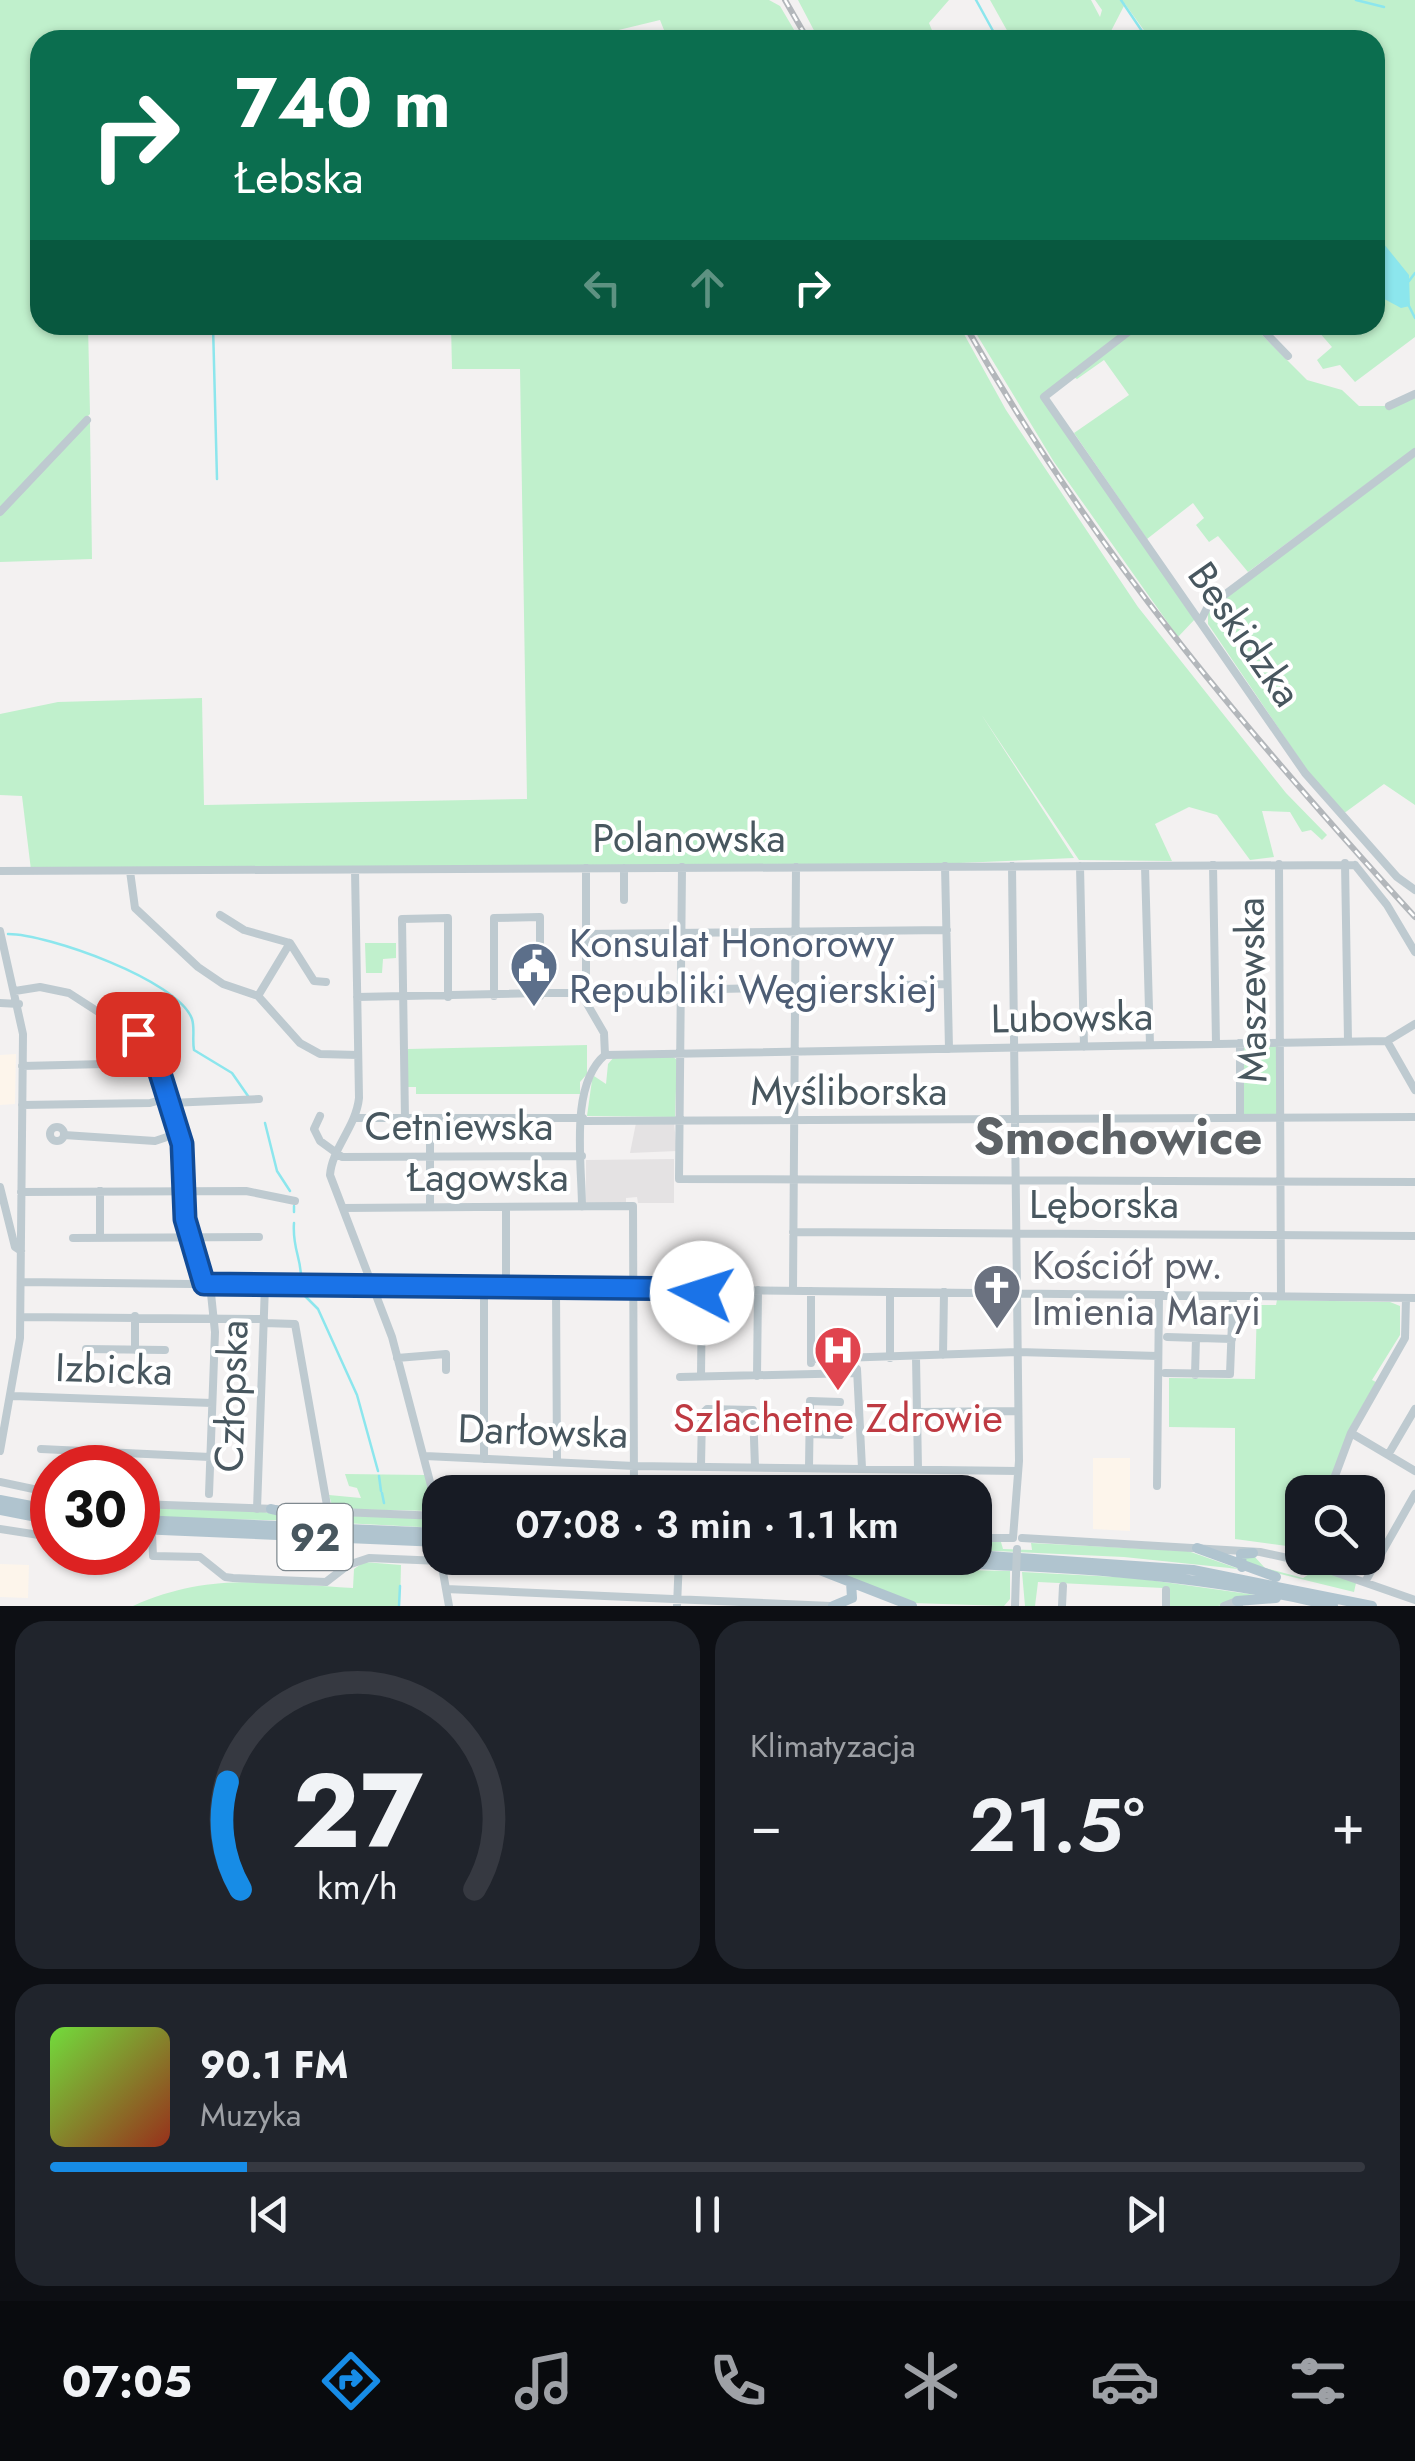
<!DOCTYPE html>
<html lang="pl">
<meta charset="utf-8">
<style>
:root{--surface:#171b24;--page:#20242c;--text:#f1f3f6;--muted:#9ea1a6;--line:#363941;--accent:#178ce6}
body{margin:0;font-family:Jost,sans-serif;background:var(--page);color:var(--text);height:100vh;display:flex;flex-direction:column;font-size:38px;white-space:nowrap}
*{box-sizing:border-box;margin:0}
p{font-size:32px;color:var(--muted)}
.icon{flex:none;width:55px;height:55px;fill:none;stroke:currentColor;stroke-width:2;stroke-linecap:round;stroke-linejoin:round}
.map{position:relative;height:1606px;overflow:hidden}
.sheet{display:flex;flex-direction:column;gap:15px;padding:15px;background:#0d0f14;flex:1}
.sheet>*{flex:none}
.hud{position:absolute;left:30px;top:30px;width:1355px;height:305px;border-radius:30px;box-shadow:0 2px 8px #0004;background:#0b6e4f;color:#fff;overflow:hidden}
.buttons{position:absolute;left:1285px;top:1475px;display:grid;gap:20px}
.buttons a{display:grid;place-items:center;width:100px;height:100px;border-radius:20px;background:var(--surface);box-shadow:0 2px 8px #0004;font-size:50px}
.speed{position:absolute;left:30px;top:1445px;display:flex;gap:20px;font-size:50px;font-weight:700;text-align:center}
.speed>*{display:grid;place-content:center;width:130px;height:130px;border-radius:50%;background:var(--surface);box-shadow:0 2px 8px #0004;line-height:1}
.speed .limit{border:15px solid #d22;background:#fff;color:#111}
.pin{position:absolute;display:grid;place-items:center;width:85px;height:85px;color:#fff;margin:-42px;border-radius:20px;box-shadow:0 5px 15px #0006}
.me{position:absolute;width:110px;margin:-55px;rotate:275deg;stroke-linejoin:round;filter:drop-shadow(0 0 8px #0008)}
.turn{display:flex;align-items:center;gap:35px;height:210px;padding:0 40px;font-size:45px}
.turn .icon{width:130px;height:130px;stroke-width:2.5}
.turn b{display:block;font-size:70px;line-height:85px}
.lanes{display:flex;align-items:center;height:95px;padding:0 40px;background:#0003;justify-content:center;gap:50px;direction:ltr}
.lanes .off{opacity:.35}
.big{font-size:75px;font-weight:600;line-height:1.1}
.sheet .card{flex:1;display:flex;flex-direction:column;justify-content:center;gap:15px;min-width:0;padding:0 35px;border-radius:30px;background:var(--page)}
.sheet .dial{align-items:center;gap:0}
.dial svg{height:260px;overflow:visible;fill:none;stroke:var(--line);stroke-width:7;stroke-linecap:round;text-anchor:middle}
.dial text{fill:var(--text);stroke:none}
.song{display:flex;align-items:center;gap:30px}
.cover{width:120px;height:120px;border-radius:15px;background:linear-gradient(135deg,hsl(100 70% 55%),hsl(10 70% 35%))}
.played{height:10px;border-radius:5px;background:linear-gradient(90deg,var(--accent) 15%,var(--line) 15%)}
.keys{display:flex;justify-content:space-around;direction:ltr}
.heat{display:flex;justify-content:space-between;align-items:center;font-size:55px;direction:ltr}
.sheet .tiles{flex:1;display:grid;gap:15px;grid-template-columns:1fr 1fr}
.card:last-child{grid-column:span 2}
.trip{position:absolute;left:422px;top:1475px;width:570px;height:100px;border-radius:30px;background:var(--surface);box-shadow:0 2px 8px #0004;font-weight:600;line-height:100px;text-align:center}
.tab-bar{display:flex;height:160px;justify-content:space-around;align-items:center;background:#090b0e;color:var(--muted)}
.tab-bar .icon{width:70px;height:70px}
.tab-bar .selected{color:var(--accent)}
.tab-bar b{font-size:45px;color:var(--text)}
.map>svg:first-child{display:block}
.commercial{fill:#fdf5eb}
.education{fill:#e4e2e3}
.green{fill:#c0f0cc}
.water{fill:#8ce6ed}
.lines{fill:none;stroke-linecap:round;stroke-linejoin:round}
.stream{stroke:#8ce6ed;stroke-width:2.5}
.minor{stroke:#becad0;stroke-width:8}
.major{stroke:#b0c4cf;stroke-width:10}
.rail-casing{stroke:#b3b7bb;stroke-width:6}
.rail{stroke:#fff;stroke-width:2.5;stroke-dasharray:8;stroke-linecap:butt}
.minor-bridge{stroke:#becad0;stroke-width:8}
.route-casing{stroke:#114b97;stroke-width:25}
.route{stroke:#1a73e8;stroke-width:18}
.labels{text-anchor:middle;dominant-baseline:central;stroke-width:8;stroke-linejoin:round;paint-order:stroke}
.shield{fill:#fff;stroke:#7f898f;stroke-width:2.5}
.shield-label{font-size:38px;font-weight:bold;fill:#48575f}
.street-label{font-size:40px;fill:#48575f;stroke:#fff}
.service-label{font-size:40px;fill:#4e5e75;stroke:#fff;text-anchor:start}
.worship-label{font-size:40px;fill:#5b616d;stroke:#fff;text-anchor:start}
.health-label{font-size:40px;fill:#be3a42;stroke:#fff}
.district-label{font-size:50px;font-weight:bold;fill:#5d6266;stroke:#fff}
</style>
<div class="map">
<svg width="1415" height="1606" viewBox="0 0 1415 1606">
<rect width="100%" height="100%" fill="#f3f1f1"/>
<path class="commercial" d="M16 1054 15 1104 0 1105V1055Z
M1093 1458H1130V1531L1093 1529Z
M0 1564 29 1565 28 1598 0 1597Z"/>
<path class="education" d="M636 1123H674L677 1151 630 1153Z
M674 1159V1203H638L637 1197 626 1198V1203H586V1160Z"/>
<path class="green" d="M0 0H769L780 6 800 40H668L660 20 598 35 620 40H40V108L36 111 40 325H88L90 414 27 479 90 422 92 559 0 562Z
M798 0H949L929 23 936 40H819Z
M990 0H1091L1100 17 1102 10 1095 0H1415V337L1355 382 1340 365 1323 369 1317 360 1332 347 1318 331 1325 325H1352L1347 328 1358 330 1360 325H1375V40H1151L1125 4 1110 33 1118 40H1001L1009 34Z
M451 325H959L1006 410 1138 607 1286 793 1327 835 1322 840 1311 830 1302 832 1290 812 1262 811 1274 857 1250 860 1217 815 1189 807 1155 824 1172 861 1079 860 981 714 1074 858 936 864 31 870 22 796 0 795V714L58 702 202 698 204 805 527 799 520 369H452Z
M971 325H1252L1307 380 1342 390 1359 406H1386L1415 396V448L1248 572 1218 536 1209 542 1196 525 1204 518 1193 503 1147 539 1074 433 1129 395 1104 360 1077 379 1070 375 1042 396 1195 619 1178 637 1054 462Z
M1415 454V805L1384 784 1343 814 1313 779 1208 624V610Z
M365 943H396V958L383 959 382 973H366Z
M1278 1044 1280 1116H1244V1045Z
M587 1045V1074L580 1082V1094H416V1087H408V1049Z
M672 1056 677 1060 675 1117 587 1116 592 1080 594 1076 606 1084 608 1064 614 1057Z
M1277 1300 1390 1302 1400 1306V1335L1372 1380 1376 1382 1352 1424 1327 1492H1302V1548L1235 1539V1428L1169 1427V1378L1255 1379 1257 1305H1276Z
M345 1474 425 1475 436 1511 333 1509 329 1495 361 1498 357 1488 349 1486Z
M138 1506 264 1512 303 1521 138 1517Z
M289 1513 440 1519V1528L343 1523Z
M975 1541 1001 1542 1003 1549 1032 1550 1031 1543 1188 1551 1239 1569 1124 1557 975 1550Z
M1253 1555 1265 1568 1303 1578 1317 1569 1356 1583 1354 1592 1244 1565 1242 1557Z
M364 1562 401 1565 400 1606H133C211 1571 270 1584 353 1588L354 1569Z
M817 1566 867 1568 870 1572 872 1568 1010 1571V1599L1004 1606 912 1603Z
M1022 1572 1135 1578 1263 1596 1218 1606H1168L1163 1588 1038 1582 1035 1606H1025Z"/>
<path class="water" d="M1375 233 1409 275 1410 306 1401 308 1375 294Z"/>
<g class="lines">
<path class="stream" d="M976 0 998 40
M1121 0 1148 40
M1356 0 1384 7
M1409 281 1415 273
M1408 304 1415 318
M213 325 217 479
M8 934C47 934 178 980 192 1019 195 1028 192 1040 194 1050L232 1073 248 1096
M265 1123 277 1171 290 1191
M294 1206V1212
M294 1223C292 1249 302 1259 301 1280
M301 1292 318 1309 357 1395 378 1471
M379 1476 381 1491
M382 1493 384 1503
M399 1606 400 1586"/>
<path class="minor" d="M1137 325 1044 397 1305 773 1397 877 1415 890
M1258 325 1288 356
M1389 406 1415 394
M0 512 87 420
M1202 618 1207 608 1415 452
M1345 863 1348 1041
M1279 864 1281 1296
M1213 865 1216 1044
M1355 865 1387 905 1415 952
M945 866 949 1049
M1012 866 1019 1461 1013 1538
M1080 866 1084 1047
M1145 866 1150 1045
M682 867 679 1179 1415 1182
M355 870 359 1098C356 1127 332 1148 330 1175L392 1337 439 1516
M0 871 1355 865
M130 871 135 908 198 967 223 984 258 996 300 1043 320 1054 358 1055
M624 900V868
M220 915 244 930 290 943 314 981 326 982
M0 931 23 1034 20 1338 0 1451
M586 934 947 930
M15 991 40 987 69 993 148 1044 183 1145 185 1219 204 1284
M258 996 290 943
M494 996V918L540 917V996
M357 997 947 984
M0 1003 19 1004
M1387 1041 1415 1090
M605 1055 1387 1041 1415 1024
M22 1066 105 1064
M170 1103 259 1099
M22 1105 150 1103 168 1098
M320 1116 314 1129 320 1141 342 1157 582 1156
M355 1118H583
M1240 1118V1043
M405 1119 402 919 448 918V997
M583 1121 1415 1117
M50 1134a7 7 0 1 1 14 0a7 7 0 1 1-14 0Z
M64 1135 155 1141 179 1133
M0 1187 15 1247 21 1251
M100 1191V1238
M21 1192 246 1191 295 1201
M430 1207V1119
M582 1207C582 1164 569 1085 605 1055L604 1033 586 1002V868
M343 1208 633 1206 634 1492
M793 1232 1415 1236
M73 1238 259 1237
M21 1282 1415 1298
M484 1287V1459
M506 1287V1207
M556 1288 557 1462
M793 1290 796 867
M811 1291V1363
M135 1316V1350
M21 1317 264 1319
M264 1323 295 1324 328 1511
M1167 1337 1232 1339
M86 1349 165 1350
M943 1355 944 1292
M916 1357 918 1469
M397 1358 446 1354V1370
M890 1358V1292
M811 1359 1018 1352 1158 1356
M857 1369 862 1468
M1165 1373 1230 1374 1233 1296
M1195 1375 1196 1338
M701 1376 702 1289
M757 1376 758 1290
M680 1377 857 1373
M13 1396 212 1403
M917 1412 1018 1411
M1351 1433 1415 1471
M810 1434 840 1435
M41 1449 210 1457
M1388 1455 1415 1409
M425 1456 634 1466 1018 1471
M701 1466 702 1414 707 1409 753 1410 755 1467
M809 1467 810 1401 840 1402
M0 1482 52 1493
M1157 1486 1159 1295
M1329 1492 1351 1433 1405 1338 1406 1298
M209 1494 215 1332 210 1284
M138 1504 276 1509
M257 1509 265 1285
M290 1510 440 1516
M0 1529 52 1537
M138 1535 152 1534 153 1556 200 1557 225 1577 233 1578 326 1582 348 1565 369 1558 441 1561 449 1606
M975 1538H1013
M1022 1538 1260 1552 1306 1562 1415 1600
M1365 1582 1415 1494
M446 1589 831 1606
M1166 1590V1606
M677 1606 679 1558
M1015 1606 1016 1574
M1062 1606 1063 1586
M1224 1606 1237 1601 1239 1606"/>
<path class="major" d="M0 1500 52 1510
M271 1509 326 1522
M0 1510 52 1520
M138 1520 440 1533
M138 1529 440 1542
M1197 1548 1276 1577
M975 1555 1193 1570 1372 1606
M754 1558 820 1570 912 1606
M808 1558C984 1565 1161 1564 1333 1606
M1242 1567 1241 1554 1253 1553
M1237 1601 1276 1598
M833 1606 852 1598 851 1582"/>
<g class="rail-casing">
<path id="rail" d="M785 0 808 40
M965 325C1092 550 1242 727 1415 917"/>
</g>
<use href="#rail" class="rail"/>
<path class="minor-bridge" d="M1016 1574 1017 1549"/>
</g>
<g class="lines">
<g class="route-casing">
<path id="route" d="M138 1034 154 1054 182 1144 185 1219 204 1284 702 1289V1293"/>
</g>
<use href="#route" class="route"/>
</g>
<defs>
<g id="civic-pin" transform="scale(2.5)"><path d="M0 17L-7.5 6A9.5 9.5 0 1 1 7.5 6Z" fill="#5c6f8a" stroke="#fff"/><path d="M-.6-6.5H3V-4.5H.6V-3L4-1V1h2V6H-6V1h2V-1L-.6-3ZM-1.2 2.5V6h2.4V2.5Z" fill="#fff"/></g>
<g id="church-pin" transform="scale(2.5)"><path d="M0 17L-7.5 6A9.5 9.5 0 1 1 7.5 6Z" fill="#6b7280" stroke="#fff"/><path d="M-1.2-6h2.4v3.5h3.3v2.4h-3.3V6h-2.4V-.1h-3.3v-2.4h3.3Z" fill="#fff"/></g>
<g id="hospital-pin" transform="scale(2.5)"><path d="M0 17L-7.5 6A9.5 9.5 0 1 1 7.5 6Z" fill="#e0444e" stroke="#fff"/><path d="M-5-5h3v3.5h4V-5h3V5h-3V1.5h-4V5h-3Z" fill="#fff"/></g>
</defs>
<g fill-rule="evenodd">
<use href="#civic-pin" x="534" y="966"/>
<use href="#church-pin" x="997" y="1288"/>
<use href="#hospital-pin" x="838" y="1350"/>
</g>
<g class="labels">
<rect class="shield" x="277.5" y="1504" width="75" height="66" rx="8"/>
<g class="shield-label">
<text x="315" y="1537">92</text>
</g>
<g class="street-label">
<text transform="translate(1245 634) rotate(55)">Beskidzka</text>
<text x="689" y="838">Polanowska</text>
<text transform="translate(1251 990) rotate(-91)">Maszewska</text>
<text transform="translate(1072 1017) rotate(-1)">Lubowska</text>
<text x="849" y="1091">Myśliborska</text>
<text x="459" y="1126">Cetniewska</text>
<text x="488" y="1177">Łagowska</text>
<text x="1104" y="1204">Lęborska</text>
<text transform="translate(114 1369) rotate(2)">Izbicka</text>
<text transform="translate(231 1396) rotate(-88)">Człopska</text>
<text transform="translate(543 1431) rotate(2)">Darłowska</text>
</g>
<g class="service-label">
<text x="569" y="943">Konsulat Honorowy<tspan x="569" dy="46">Republiki Węgierskiej</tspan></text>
</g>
<g class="worship-label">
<text x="1032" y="1265">Kościół pw.<tspan x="1032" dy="46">Imienia Maryi</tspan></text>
</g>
<g class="health-label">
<text x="838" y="1418">Szlachetne Zdrowie</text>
</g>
<g class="district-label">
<text x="1118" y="1136">Smochowice</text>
</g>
</g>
</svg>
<div class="buttons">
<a><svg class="icon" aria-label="search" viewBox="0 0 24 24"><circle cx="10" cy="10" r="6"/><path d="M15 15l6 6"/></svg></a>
</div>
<div class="speed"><div class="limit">30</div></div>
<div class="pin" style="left:138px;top:1034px;background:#d93025"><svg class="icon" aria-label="arrive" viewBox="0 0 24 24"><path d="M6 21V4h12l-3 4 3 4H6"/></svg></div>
<svg class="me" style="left:702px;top:1293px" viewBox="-20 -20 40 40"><circle r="19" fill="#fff"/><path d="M0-13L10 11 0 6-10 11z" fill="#1a73e8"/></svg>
<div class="trip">07:08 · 3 min · 1.1 km</div>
<div class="hud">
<div class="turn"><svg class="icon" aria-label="right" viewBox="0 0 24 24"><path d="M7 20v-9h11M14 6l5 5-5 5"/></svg><div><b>740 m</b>Łebska</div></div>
<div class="lanes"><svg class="icon off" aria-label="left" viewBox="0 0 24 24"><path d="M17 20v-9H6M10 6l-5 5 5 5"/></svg><svg class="icon off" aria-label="ahead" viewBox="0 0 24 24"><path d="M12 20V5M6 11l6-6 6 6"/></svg><svg class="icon" aria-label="right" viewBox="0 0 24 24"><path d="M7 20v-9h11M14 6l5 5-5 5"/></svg></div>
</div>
</div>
<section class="sheet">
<div class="tiles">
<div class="card dial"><svg viewBox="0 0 100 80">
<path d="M14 69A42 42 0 1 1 86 69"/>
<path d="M14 69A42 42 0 0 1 10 36" stroke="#178ce6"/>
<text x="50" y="56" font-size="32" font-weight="700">27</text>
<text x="50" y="72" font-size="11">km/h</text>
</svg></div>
<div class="card"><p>Klimatyzacja</p>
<div class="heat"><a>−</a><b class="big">21.5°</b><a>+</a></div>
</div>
<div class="card">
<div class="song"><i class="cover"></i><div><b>90.1 FM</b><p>Muzyka</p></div></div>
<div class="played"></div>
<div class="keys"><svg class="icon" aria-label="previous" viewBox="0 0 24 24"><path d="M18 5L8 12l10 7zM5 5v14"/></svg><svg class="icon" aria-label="pause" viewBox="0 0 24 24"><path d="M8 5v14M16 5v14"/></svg><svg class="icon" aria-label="next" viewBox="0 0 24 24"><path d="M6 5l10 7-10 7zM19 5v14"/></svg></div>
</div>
</div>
</section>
<nav class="tab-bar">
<b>07:05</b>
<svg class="icon selected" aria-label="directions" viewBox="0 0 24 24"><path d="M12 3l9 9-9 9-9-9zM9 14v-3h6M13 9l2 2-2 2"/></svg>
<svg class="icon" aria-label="music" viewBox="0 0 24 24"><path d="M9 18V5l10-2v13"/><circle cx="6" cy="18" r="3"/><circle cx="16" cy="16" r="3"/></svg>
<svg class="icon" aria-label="phone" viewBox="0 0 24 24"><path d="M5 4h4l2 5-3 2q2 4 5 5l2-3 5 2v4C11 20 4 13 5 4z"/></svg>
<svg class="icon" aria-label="climate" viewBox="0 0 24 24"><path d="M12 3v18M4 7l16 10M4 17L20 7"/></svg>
<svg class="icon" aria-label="car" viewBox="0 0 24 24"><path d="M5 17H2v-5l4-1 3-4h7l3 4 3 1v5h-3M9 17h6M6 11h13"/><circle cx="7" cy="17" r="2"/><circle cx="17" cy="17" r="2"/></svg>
<svg class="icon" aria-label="filters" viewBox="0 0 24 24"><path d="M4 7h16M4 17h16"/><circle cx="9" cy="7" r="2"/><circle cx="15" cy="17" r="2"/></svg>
</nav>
